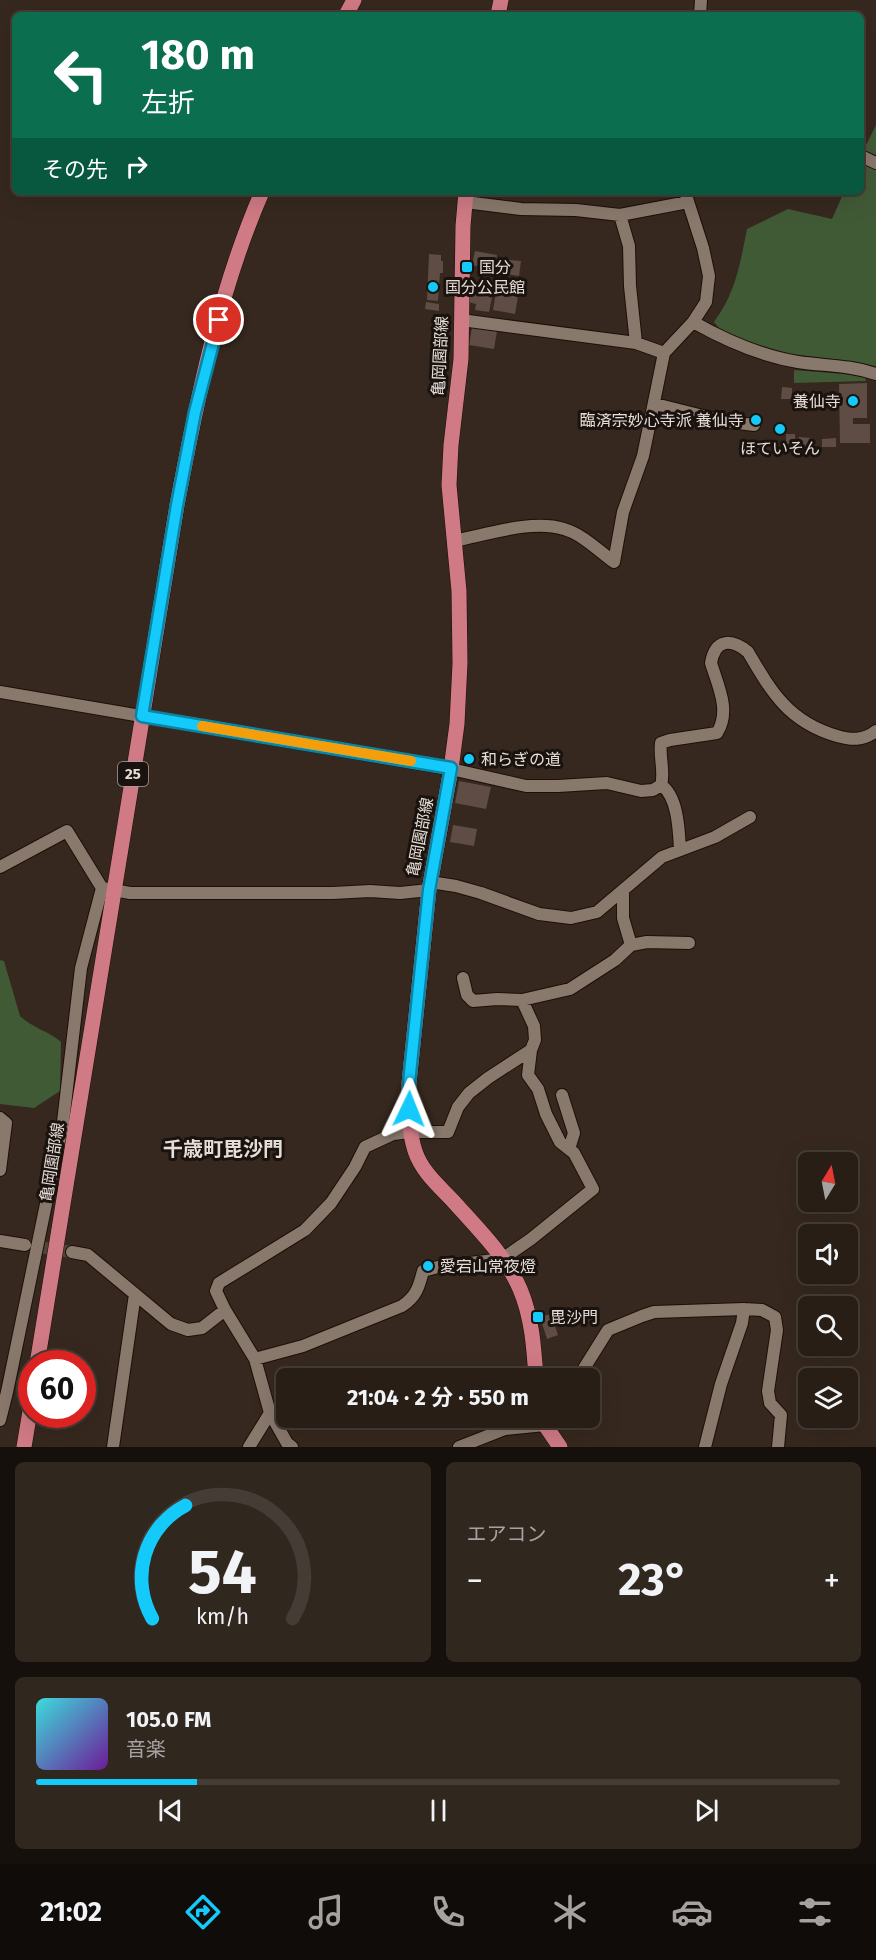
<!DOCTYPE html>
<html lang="ja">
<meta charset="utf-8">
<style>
:root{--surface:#281e16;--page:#30271f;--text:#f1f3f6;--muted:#a5a2a1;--line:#443c35;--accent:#13cafb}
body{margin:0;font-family:"Fira Sans","Noto Sans JP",sans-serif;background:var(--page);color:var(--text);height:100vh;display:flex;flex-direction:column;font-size:22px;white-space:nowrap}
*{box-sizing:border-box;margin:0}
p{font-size:20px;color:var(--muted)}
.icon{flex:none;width:33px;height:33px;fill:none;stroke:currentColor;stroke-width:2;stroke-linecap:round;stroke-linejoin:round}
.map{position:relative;height:1447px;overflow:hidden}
.drawer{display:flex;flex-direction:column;gap:15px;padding:15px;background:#16100c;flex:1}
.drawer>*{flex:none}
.banner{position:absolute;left:12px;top:12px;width:852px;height:183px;border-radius:9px;box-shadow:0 6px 24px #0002,0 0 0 2px var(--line);background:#0b6e4f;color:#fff;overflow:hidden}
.needle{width:39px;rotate:10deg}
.tools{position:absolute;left:798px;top:1152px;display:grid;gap:12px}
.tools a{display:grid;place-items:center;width:60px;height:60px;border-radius:9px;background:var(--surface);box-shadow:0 6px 24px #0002,0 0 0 2px var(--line);font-size:30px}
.speed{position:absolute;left:18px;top:1350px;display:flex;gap:12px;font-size:30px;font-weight:700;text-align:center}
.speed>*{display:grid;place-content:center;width:78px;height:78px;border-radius:50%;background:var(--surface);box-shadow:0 6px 24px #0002,0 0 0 2px var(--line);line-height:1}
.speed .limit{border:9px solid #d22;background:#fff;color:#111}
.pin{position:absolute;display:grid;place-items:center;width:51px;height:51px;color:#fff;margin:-26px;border:3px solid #fff;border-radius:50%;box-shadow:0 2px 6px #0007}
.me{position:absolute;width:66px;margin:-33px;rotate:2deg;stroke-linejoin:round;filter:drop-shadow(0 0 4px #0008)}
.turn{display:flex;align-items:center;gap:21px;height:126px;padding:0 30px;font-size:27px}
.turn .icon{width:78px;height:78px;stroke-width:2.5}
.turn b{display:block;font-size:42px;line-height:51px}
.then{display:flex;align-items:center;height:57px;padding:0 30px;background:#0003;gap:12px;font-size:22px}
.big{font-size:45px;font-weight:700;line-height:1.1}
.drawer .card{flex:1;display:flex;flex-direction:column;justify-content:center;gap:9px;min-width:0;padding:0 21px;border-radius:9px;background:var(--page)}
.drawer .dial{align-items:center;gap:0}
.dial svg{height:156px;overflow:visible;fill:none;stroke:var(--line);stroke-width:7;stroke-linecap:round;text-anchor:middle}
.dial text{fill:var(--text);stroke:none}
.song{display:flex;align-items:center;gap:18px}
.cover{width:72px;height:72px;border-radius:9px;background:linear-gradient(135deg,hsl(180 70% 55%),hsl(280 70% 35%))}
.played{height:6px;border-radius:3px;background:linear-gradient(90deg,var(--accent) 20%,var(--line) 20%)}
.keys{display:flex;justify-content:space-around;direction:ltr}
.heat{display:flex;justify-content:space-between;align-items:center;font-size:33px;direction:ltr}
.drawer .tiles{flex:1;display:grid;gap:15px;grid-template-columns:1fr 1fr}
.card:last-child{grid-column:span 2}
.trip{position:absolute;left:276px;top:1368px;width:324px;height:60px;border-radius:9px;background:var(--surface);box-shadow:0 6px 24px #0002,0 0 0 2px var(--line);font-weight:700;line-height:60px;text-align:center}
.tabs{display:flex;height:96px;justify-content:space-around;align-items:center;background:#100c09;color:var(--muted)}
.tabs .icon{width:42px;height:42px}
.tabs .active{color:var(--accent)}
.tabs b{font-size:27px;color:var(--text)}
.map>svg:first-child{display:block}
.green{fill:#415a36}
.building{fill:#5e4c45}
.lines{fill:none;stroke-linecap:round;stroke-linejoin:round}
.street-tunnel{stroke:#51433a;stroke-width:12;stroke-dasharray:12 6;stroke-linecap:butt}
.street-casing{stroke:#1d1007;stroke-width:14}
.primary-casing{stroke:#1d1007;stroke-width:16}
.street{stroke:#89786c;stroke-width:12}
.primary{stroke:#cf7a84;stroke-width:15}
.route-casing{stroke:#0c83a3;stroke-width:15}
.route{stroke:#13cafb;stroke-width:10}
.slow{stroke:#f59e0b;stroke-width:10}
.poi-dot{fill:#13cafb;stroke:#19120e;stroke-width:2}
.labels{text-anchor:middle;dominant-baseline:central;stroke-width:6;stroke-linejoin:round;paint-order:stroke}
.shield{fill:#19120e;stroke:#a9a09b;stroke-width:1.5}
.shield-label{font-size:15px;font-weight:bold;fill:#e7ddd7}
.poi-label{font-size:16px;fill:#e7ddd7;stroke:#19120e;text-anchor:start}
.street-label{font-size:16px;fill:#e7ddd7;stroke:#19120e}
.quarter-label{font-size:20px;font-weight:bold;fill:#e7ddd7;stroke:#19120e}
</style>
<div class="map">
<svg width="876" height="1447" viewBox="0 0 876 1447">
<rect width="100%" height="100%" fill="#36281e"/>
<path class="green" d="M876 125V368L840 360 790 354 725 335 714 322C736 292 740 264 747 229L788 209 832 219 844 192H861V155Z
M794 370 844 374 865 377 866 381 794 383Z
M0 960 4 961 20 1016C32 1028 49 1031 61 1042L60 1091 34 1108 0 1104Z"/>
<path class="building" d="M475 251 497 255 494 270 472 265Z
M429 254 441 255V261H443V273H440L438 301 427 300Z
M502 259 521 261 519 276 500 273Z
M470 288 493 292 489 312 475 310 476 304 468 302Z
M496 292 518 296 515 314 493 310Z
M426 302 439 304V311L425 309Z
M472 327 497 331 494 349 469 345Z
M867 383V418H853V424H870V443H840L839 384Z
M782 387 792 388V399H781Z
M786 434H795V442H798L799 437 812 438 811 449H790V444H786Z
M836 438V447H822V439Z
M459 781 491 787 486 809 455 803Z
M453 825 477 829 474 846 450 842Z
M551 1314 558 1335 547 1339 540 1317Z"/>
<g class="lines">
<path class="street-tunnel" d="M25 1245 72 1252"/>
<g class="street-casing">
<path id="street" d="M700 15 701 0
M861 156 876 163
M465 202 521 209 576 210 620 215 688 202
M620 215 629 246 630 286 636 343
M461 320 636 343 664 353
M693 322C725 340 761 356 798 362 824 366 850 365 876 374
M655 404 723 421 754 425
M453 541C486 535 531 519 564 529 582 534 599 551 614 562L623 512 643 456 664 353 693 322 706 302 709 276 703 248 685 192
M0 692 451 769 526 786H558L607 783 641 791 653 790 661 785C665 772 659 758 661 743L670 740 717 733C731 711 718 686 711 663 715 639 731 638 748 652 772 693 789 722 837 736 851 740 863 741 876 731
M661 785C678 796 679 831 680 850
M0 867 67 831 102 888
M430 882 456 886 481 893 539 914 571 918 597 912 662 857 715 837 750 817
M623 891V918L631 945
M463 978 467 995 473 1001 497 999 522 1000 570 989 615 960 631 945 647 942 689 943
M562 1095 574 1133 569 1149
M0 1118 6 1123 0 1170
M0 1241 25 1245
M72 1252 88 1255 171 1324 188 1330 202 1328 225 1310
M255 1359 303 1346 402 1306C416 1297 419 1287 423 1271L438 1267 502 1259 531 1239 593 1189 574 1153 560 1142 546 1114 538 1089 528 1075 531 1050
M578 1378 608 1330 642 1316 654 1312 744 1309 762 1310 775 1317 777 1330 768 1391 770 1403 781 1415 778 1447
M0 1420 7 1392 63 1122 81 968 102 888 130 893H333L370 891 400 893 429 890
M113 1447 135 1294
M249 1447 270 1413
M292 1447 287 1443 270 1413 255 1359 225 1310 216 1291 219 1283 305 1230 331 1203 355 1167 365 1147 393 1134 411 1132H448L458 1107 469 1093 488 1078 531 1050 535 1040 534 1026 522 1000
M459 1447 505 1429 545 1425
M705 1447 721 1384 742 1323 744 1309"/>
</g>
<g class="primary-casing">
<path id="primary" d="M346 15 354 0
M498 15 501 0
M466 192 463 226 461 359 451 445 449 485 459 591 460 663 457 724 451 769 429 890 409 1083C409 1106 408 1130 415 1151 422 1172 439 1186 454 1202 477 1228 506 1256 520 1289 532 1317 534 1348 536 1378
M37 1364 177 505C197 399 219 291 262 192
M543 1418 545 1425 560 1447
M24 1447 32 1399"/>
</g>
<use href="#street" class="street"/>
<use href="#primary" class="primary"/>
</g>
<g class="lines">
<g class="route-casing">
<path id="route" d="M219 320 195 412 177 505 142 716 451 768 429 890 409 1083V1109"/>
</g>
<use href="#route" class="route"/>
<path class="slow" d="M202 726 411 761"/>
</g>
<g class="poi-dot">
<rect x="461" y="261" width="12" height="12" rx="3"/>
<circle cx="433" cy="287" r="6"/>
<circle cx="853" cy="401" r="6"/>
<circle cx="756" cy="420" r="6"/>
<circle cx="780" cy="429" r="6"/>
<circle cx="469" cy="759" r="6"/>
<circle cx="428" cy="1266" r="6"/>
<rect x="532" y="1311" width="12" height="12" rx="3"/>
</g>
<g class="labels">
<rect class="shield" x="118" y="762" width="30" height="24" rx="4.5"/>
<g class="shield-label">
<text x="133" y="774">25</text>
</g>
<g class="poi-label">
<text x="479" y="267">国分</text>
<text x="445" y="287">国分公民館</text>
<text x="841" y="401" text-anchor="end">養仙寺</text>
<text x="744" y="420" text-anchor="end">臨済宗妙心寺派 養仙寺</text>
<text x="780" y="448" text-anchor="middle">ほていそん</text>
<text x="481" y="759">和らぎの道</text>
<text x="440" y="1266">愛宕山常夜燈</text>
<text x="550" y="1317">毘沙門</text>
</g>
<g class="street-label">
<text transform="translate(440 356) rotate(-87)">亀岡園部線</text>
<text transform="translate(420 837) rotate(-79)">亀岡園部線</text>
<text transform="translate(52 1162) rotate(-81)">亀岡園部線</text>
</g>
<g class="quarter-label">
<text x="223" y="1149">千歳町毘沙門</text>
</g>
</g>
</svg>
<div class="tools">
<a><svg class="needle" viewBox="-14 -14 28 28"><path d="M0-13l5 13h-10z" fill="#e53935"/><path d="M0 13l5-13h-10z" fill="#a5a2a1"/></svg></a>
<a><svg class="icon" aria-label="sound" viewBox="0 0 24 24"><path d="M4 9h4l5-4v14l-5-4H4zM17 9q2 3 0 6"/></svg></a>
<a><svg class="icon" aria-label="search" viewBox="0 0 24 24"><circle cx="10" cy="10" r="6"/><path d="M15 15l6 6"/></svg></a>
<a><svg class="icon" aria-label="layers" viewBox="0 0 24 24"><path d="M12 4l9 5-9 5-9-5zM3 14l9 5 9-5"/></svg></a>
</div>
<div class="speed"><div class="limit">60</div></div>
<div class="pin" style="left:219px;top:320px;background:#d93025"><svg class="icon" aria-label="arrive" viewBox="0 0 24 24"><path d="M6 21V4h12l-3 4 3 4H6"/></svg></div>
<svg class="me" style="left:409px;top:1109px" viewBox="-20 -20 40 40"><path d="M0-17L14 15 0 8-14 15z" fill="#13cafb" stroke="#fff" stroke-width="4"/></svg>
<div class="trip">21:04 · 2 分 · 550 m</div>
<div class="banner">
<div class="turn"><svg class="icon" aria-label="left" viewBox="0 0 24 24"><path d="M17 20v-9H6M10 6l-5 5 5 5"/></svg><div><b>180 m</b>左折</div></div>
<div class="then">その先<svg class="icon" aria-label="right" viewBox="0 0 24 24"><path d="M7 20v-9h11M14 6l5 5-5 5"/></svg></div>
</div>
</div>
<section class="drawer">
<div class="tiles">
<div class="card dial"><svg viewBox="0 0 100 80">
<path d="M14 69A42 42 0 1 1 86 69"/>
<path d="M14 69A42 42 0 0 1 31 11" stroke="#13cafb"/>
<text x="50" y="56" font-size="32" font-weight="700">54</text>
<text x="50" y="72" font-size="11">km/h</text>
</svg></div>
<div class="card"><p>エアコン</p>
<div class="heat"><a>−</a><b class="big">23°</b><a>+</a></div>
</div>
<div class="card">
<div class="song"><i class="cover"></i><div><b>105.0 FM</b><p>音楽</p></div></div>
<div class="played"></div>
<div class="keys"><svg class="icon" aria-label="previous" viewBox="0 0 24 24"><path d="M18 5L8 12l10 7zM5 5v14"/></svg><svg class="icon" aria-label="pause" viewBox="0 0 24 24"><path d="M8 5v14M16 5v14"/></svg><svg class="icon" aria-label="next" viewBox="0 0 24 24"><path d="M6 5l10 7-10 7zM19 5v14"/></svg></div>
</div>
</div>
</section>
<nav class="tabs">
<b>21:02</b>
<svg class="icon active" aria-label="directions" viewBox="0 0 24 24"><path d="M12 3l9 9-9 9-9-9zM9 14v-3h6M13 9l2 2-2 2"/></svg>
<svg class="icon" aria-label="music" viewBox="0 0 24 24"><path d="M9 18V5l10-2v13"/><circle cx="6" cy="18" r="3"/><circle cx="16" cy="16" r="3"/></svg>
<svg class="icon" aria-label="phone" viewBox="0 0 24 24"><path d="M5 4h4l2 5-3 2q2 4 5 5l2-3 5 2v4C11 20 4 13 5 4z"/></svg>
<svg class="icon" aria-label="climate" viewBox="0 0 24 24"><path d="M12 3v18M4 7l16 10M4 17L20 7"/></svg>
<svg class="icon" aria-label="car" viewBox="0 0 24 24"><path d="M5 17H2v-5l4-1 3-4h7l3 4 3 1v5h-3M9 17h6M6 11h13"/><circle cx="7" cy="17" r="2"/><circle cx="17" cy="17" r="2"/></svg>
<svg class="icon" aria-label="filters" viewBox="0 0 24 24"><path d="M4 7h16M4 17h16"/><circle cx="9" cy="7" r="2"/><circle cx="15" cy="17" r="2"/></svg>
</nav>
